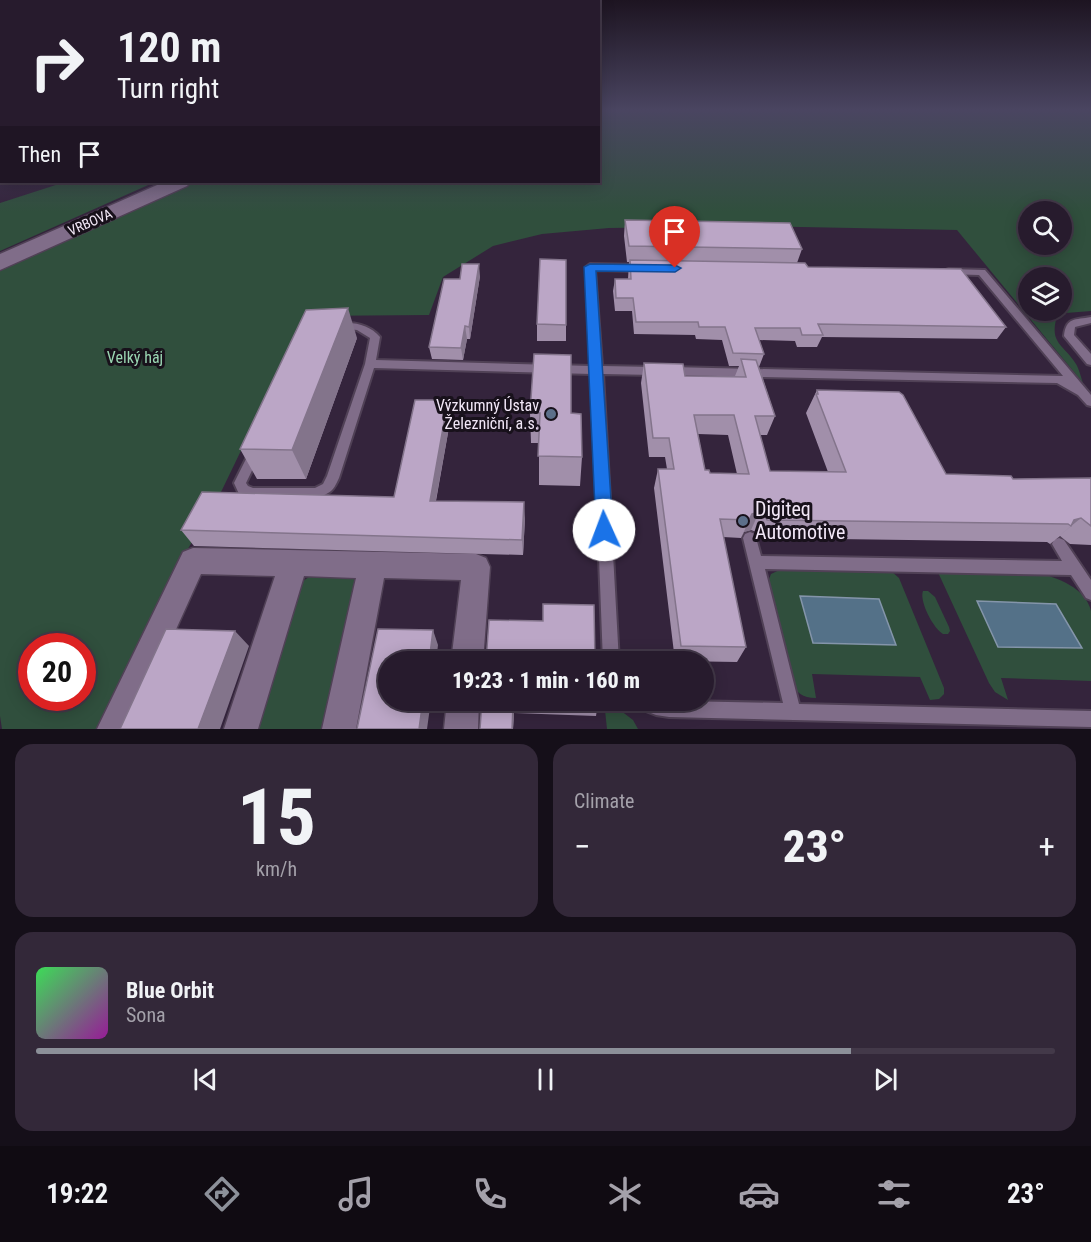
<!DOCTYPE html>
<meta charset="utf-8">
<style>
:root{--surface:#271b2d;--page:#332839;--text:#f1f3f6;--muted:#a4a1aa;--line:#433949;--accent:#8c9099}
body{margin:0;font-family:"Roboto Condensed",sans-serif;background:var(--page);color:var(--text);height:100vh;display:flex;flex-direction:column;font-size:22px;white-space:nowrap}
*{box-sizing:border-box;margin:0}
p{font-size:20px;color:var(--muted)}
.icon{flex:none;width:33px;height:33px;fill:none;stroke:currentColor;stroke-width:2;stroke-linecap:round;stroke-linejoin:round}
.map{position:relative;height:729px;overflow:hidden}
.details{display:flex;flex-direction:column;gap:15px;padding:15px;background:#150f19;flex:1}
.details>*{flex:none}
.top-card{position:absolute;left:0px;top:0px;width:600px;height:183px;box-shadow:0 3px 15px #0003,0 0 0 2px var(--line);background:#271b2d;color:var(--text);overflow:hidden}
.fabs{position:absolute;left:1018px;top:201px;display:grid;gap:12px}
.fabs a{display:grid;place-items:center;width:54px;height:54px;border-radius:50%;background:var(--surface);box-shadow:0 3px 15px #0003,0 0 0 2px var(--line);font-size:30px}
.speed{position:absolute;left:18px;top:633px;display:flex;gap:12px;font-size:30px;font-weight:700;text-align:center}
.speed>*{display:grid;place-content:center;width:78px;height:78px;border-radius:50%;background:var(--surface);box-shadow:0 3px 15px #0003,0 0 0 2px var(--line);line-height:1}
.speed .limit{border:9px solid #d22;background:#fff;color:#111}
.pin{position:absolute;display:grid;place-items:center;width:51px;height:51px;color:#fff;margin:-62px -26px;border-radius:50% 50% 50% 0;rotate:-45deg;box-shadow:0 0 6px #0007}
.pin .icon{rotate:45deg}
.me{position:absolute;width:66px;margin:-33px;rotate:358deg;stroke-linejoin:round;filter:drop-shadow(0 0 4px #0008)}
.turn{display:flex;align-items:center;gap:21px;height:126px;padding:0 18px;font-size:27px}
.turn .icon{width:78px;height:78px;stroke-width:2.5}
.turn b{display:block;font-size:42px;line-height:51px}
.then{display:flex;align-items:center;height:57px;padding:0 18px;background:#0003;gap:12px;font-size:22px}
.big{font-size:45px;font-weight:800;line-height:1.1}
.details .tile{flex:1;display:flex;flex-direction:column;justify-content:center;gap:9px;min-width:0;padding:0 21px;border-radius:18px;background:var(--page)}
.details .dial{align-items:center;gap:0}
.dial b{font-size:78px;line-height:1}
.song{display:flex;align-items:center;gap:18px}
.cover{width:72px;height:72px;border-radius:9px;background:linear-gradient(135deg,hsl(130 70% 55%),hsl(300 70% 35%))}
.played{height:6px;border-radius:3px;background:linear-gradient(90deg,var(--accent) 80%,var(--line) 80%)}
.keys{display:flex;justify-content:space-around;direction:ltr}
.heat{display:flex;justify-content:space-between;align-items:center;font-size:33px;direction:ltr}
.details .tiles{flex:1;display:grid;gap:15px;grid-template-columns:1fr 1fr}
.tile:last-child{grid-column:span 2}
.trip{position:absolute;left:378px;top:651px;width:336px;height:60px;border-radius:30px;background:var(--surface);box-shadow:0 3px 15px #0003,0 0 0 2px var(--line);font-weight:800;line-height:60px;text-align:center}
.tabs{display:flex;height:96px;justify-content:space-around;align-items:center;background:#100b12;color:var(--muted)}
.tabs .icon{width:42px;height:42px}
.tabs .current{color:var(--accent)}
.tabs b{font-size:27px;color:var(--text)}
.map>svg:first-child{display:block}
.green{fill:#304f3d;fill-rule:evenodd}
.water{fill:#547188;stroke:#8495aa;stroke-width:1.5}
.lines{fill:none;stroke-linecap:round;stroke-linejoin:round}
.service-casing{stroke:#504156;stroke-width:4}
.minor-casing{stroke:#504156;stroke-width:3}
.secondary-casing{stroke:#504156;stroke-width:3}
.service{fill:#806d89;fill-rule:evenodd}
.minor{fill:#806d89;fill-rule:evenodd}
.secondary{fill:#806d89;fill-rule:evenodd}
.wall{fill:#a18faa;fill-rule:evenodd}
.shaded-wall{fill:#83748b}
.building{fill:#bba6c6;stroke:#83748b;stroke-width:1.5;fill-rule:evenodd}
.route{fill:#1a73e8;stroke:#114b97;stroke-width:1.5}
.service-dot{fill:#5c6f8a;stroke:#18111b;stroke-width:2}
.labels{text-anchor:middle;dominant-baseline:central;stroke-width:6;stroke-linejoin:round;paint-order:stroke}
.far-street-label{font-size:14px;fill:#f3e8f8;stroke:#18111b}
.park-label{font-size:16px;fill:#9ad6b2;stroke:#18111b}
.poi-label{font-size:16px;fill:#f3e8f8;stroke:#18111b;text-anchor:end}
.near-poi-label{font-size:20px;fill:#f3e8f8;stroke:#18111b;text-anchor:start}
</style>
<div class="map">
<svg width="1091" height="729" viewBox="0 0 1091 729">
<rect width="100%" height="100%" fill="#34243c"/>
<path class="green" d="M599 110H1091V311L1066 313 1056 320C1050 344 1065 346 1076 364 1079 369 1081 377 1083 383L957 230 755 226 609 228 542 234 493 246 443 277 429 315 306 316 222 490 174 573 98 729H2L0 716V271L194 182H598ZM1029 212H1062V244H1029ZM1029 278H1062V310H1029ZM32 646H82V698H32Z
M65 182H155L0 251V203Z
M786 567 891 571 899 578 944 688V694L939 699 930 700 920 677 812 674 816 698C802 698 797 693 790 681L766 587 771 574Z
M936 568 1037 573C1057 577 1086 588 1091 611 1091 629 1091 662 1091 681L1001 678 1008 700 995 692 989 683Z
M312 575 351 576 358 583 328 729H248L291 589Z
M923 591H928L935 597 949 627 950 631 948 634H943C933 628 919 601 923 591Z
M604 701H608L633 720 638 729H607Z"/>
<path class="water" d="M800 596 879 599 896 645 813 643Z
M977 601 1056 604 1082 648 998 647Z"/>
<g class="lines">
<g class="service-casing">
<path id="service" d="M590 264 643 265 647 268 643 271 595 270 602 366 655 367 660 371 655 375 603 374 619 662H603L592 374 374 368 339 478C336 484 334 490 328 493 312 503 257 500 239 494L234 483 251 449 255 447 259 449 261 452 246 483 248 486 253 488H315L323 484 327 476 365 364 370 338 357 330 338 328 336 326 338 324C353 321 370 325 380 337L376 360 591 366 586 267Z
M949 269 985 270 1091 395V406L1087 405 1078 395 1057 383 671 375 666 371 671 367 1063 376 979 275 946 274V270Z
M1091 317V323L1075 327 1074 335 1091 354V365L1087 364 1064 336C1066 317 1075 320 1091 317Z
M750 532 755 534 761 556 1062 561 1052 544 1054 540 1059 538 1064 540 1091 580V600L1086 598 1071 575 765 569 799 704 1091 711V727L669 717 656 715 633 706 631 700 783 703 743 538 745 534Z"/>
</g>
<g class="minor-casing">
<path id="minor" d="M0 167H2V175H0Z
M193 548 476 554 486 558 490 567 483 662H451L461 580 384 578 356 729H322L356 578 304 576 258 729H224L275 576 201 574 131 729H97L183 552Z
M447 700H479L478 729H444Z"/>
</g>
<g class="secondary-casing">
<path id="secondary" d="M164 182H190L187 186 0 270V254Z"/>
</g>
<use href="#service" class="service"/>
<use href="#minor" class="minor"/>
<use href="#secondary" class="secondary"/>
</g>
<path class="wall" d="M625 220 802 249 797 263 808 267 1006 327 997 339 822 337 817 347H797L795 341 759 340 764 354 759 367 775 416 767 435H760L770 471 828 472 806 413 817 390 946 474 1013 479 1091 478V545L1070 544 1060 536 1050 544 1047 542 758 538 756 532 751 530 744 532 741 538 723 537 746 647 737 662 675 661 654 488 658 469H667L665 457H649L641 383 644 363 685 376H735L739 366H729L722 340 696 339 695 335 634 334 632 311H615L613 291 615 279H628L629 262H627L624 236ZM698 434 728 435 737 474 710 473 705 470Z
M480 276 470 339H467L463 360 432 359 429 347 460 279Z
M537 324 566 325V341H537Z
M357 338 306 479H257L240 449Z
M448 400 451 416 436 501 525 518 523 555 194 546 181 530 394 497Z
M530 413H571L582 457 580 486 539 485V443H531Z
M482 700 597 709 596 716 514 713 513 729H480Z"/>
<path class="shaded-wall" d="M479 264 480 276 470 339 469 327Z
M348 308 357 338 306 479 292 450Z
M465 326 467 339 463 360 461 348Z
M448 400 451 416 433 516 430 501Z
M524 502 525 518 523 555 522 540Z
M759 512 751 530 744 532 741 538 752 514Z
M1081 518 1059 536 1071 526 1074 520Z
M433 630 438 645 436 662H429Z
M235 631 249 646 220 729H198Z
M423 700H431L427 729H419Z
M513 706 514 713 513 729H512Z"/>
<path class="building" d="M625 220 790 223 802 249 629 246Z
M540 259 566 260V325L537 324Z
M630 260 805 263 808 267 961 269 1006 327 818 324 823 335H802L800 328H755L764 354 733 353 725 327H699L698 322H636L633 298H616L615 279H631Z
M462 264H479L469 327 465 326 461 348 429 347 444 279H460Z
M348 308 292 450 240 449 306 310Z
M534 354 571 355V413L581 414 582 457 538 456 540 413H530Z
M741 359 756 360 775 416H755L770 471 846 472 816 394H818L817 390 899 392 903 395 946 474 1011 476 1013 479 1091 478V526L1081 518 1074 520 1071 526 1068 524 767 520 765 514 759 512 752 514 749 520 720 519 746 647 681 646 658 469H674L669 438H653L644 363 683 364 685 376 746 377ZM694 415H734L749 474 710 473 709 470H705Z
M415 400H448L430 501 524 502 522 540 181 530 202 492 394 497Z
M543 604 594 605 595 662H486L489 620 543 621Z
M166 629 235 631 198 729H120Z
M378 629 433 630 429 662H388V700H423L419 729H357Z
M482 700H597V709L513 706 512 729H480Z"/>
<linearGradient id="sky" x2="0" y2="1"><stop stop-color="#1d1421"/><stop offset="0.52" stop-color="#4a4561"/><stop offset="1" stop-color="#4a4561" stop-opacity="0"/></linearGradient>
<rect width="1091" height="212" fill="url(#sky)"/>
<path class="route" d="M590 264 675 265 681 268 675 272 596 271 613 530 611 536 604 538 598 536 596 530 584 267Z"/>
<g class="service-dot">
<circle cx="551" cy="414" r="6"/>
<circle cx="743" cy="521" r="6"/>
</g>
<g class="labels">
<g class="far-street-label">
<text transform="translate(90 222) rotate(-24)">VRBOVA</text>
</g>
<g class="park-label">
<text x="135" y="357">Velký háj</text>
</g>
<g class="poi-label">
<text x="539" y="405">Výzkumný Ústav<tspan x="539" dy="18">Železniční, a.s.</tspan></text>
</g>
<g class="near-poi-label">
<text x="755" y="509">Digiteq<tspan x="755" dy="23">Automotive</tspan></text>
</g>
</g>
</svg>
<div class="fabs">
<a><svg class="icon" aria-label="search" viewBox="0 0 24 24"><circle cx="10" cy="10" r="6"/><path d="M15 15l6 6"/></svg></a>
<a><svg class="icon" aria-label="layers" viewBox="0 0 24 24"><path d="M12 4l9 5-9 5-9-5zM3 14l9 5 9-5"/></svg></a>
</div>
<div class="speed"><div class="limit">20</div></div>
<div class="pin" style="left:675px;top:268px;background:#d93025"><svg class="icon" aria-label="arrive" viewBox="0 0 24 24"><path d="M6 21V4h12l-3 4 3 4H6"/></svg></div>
<svg class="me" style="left:604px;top:530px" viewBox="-20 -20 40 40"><circle r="19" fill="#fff"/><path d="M0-13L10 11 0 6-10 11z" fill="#1a73e8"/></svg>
<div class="trip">19:23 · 1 min · 160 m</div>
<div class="top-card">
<div class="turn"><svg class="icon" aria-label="right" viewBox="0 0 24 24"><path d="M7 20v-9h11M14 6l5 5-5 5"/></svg><div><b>120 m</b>Turn right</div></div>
<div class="then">Then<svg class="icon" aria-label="arrive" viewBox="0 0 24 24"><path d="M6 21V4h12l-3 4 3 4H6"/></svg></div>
</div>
</div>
<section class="details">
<div class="tiles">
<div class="tile dial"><b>15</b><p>km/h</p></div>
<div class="tile"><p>Climate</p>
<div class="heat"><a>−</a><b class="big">23°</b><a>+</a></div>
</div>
<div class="tile">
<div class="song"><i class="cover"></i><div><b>Blue Orbit</b><p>Sona</p></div></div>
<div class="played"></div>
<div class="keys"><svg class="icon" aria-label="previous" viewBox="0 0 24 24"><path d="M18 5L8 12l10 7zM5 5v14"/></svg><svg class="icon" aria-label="pause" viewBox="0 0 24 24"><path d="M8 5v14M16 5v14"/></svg><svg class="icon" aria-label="next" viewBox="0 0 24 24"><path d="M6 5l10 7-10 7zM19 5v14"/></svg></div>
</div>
</div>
</section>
<nav class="tabs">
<b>19:22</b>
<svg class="icon current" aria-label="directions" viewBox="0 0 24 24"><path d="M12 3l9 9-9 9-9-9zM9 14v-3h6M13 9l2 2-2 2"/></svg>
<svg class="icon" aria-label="music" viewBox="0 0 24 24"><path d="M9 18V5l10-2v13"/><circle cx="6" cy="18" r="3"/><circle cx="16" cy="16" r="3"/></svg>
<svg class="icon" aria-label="phone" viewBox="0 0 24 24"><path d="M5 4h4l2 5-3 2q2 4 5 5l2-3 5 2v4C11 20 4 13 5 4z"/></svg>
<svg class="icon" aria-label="climate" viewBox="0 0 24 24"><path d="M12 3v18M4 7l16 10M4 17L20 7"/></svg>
<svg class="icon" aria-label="car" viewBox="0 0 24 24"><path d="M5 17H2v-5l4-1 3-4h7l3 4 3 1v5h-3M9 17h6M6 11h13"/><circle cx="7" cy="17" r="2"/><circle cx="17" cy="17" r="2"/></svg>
<svg class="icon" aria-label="filters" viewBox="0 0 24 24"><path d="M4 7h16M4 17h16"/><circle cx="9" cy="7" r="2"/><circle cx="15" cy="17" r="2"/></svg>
<b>23°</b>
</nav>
